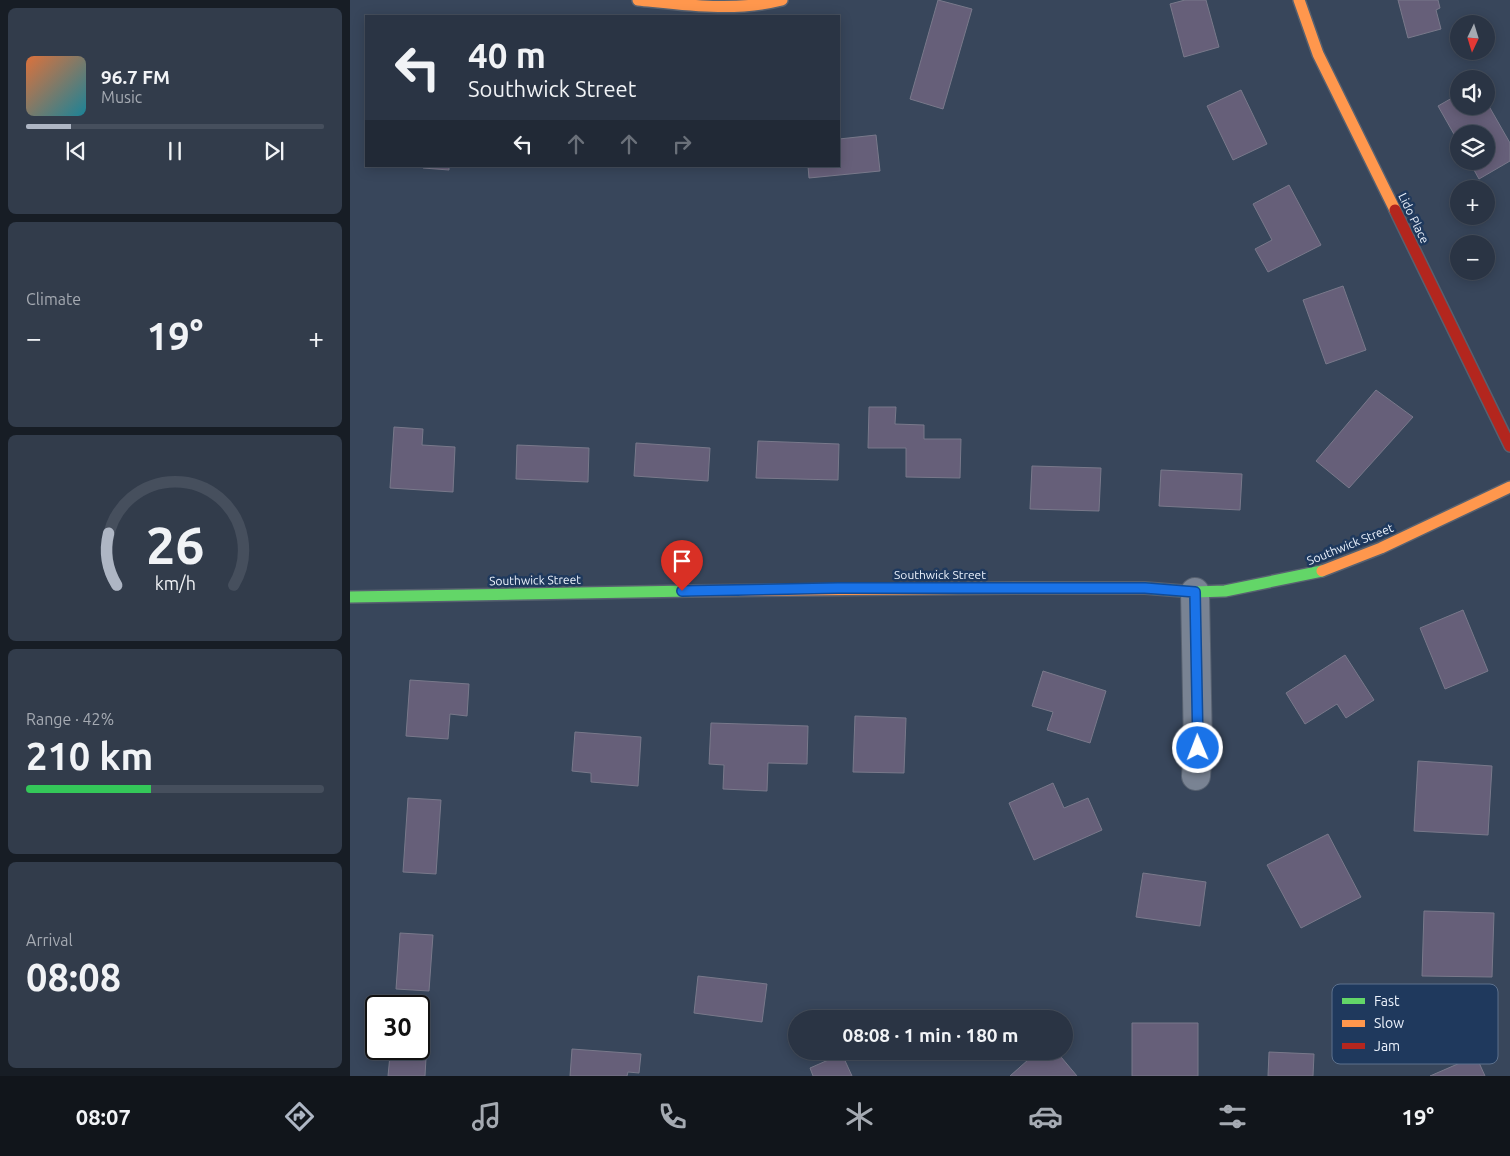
<!DOCTYPE html>
<meta charset="utf-8">
<style>
:root{--surface:#2a3444;--page:#323c4b;--text:#f1f3f6;--muted:#a5aab2;--line:#464f5d;--accent:#aeb6c4}
body{margin:0;font-family:Ubuntu,sans-serif;background:var(--page);color:var(--text);height:100vh;display:flex;flex-direction:column;font-size:19px;white-space:nowrap}
*{box-sizing:border-box;margin:0}
p{font-size:16px;color:var(--muted)}
.icon{flex:none;width:28px;height:28px;fill:none;stroke:currentColor;stroke-width:2;stroke-linecap:round;stroke-linejoin:round}
.map{position:relative;flex:1;overflow:hidden}
.details{display:flex;flex-direction:column;gap:8px;padding:8px;background:#171d25;width:350px}
.details>*{flex:none}
.guide{position:absolute;left:15px;top:15px;width:475px;height:152px;border-radius:0px;box-shadow:0 2px 12px #0003,0 0 0 1px var(--line);background:#2a3444;color:var(--text);overflow:hidden}
.needle{width:32px;rotate:184deg}
.tools{position:absolute;left:1100px;top:15px;display:grid;gap:10px}
.tools a{display:grid;place-items:center;width:45px;height:45px;border-radius:50%;background:var(--surface);box-shadow:0 2px 12px #0003,0 0 0 1px var(--line);font-size:25px}
.speed{position:absolute;left:15px;top:995px;display:flex;gap:10px;font-size:25px;font-weight:700;text-align:center}
.speed>*{display:grid;place-content:center;width:65px;height:65px;border-radius:50%;background:var(--surface);box-shadow:0 2px 12px #0003,0 0 0 1px var(--line);line-height:1}
.speed .limit{border:2px solid #111;border-radius:8px;background:#fff;color:#111}
.pin{position:absolute;display:grid;place-items:center;width:42px;height:42px;color:#fff;margin:-51px -21px;border-radius:50% 50% 50% 0;rotate:-45deg;box-shadow:0 0 5px #0007}
.pin .icon{rotate:45deg}
.me{position:absolute;width:55px;margin:-28px;rotate:359deg;stroke-linejoin:round;filter:drop-shadow(0 0 4px #0008)}
.turn{display:flex;align-items:center;gap:18px;height:105px;padding:0 20px;font-size:22px}
.turn .icon{width:65px;height:65px;stroke-width:2.5}
.turn b{display:block;font-size:35px;line-height:42px}
.lanes{display:flex;align-items:center;height:48px;padding:0 20px;background:#0003;justify-content:center;gap:25px;direction:ltr}
.lanes .off{opacity:.35}
.big{font-size:38px;font-weight:700;line-height:1.1}
.details .card{flex:1;display:flex;flex-direction:column;justify-content:center;gap:8px;min-width:0;padding:0 18px;border-radius:8px;background:var(--page)}
.details .dial{align-items:center;gap:0}
.dial svg{height:130px;overflow:visible;fill:none;stroke:var(--line);stroke-width:7;stroke-linecap:round;text-anchor:middle}
.dial text{fill:var(--text);stroke:none}
.song{display:flex;align-items:center;gap:15px}
.cover{width:60px;height:60px;border-radius:8px;background:linear-gradient(135deg,hsl(20 70% 55%),hsl(190 70% 35%))}
.played{height:5px;border-radius:2px;background:linear-gradient(90deg,var(--accent) 15%,var(--line) 15%)}
.keys{display:flex;justify-content:space-around;direction:ltr}
.heat{display:flex;justify-content:space-between;align-items:center;font-size:28px;direction:ltr}
.charge{height:8px;border-radius:4px;background:linear-gradient(90deg,#34c759 42%,var(--line) 0)}
.trip{position:absolute;left:438px;top:1010px;width:285px;height:50px;border-radius:25px;background:var(--surface);box-shadow:0 2px 12px #0003,0 0 0 1px var(--line);font-weight:700;line-height:50px;text-align:center}
.menu{display:flex;height:80px;justify-content:space-around;align-items:center;background:#11151b;color:var(--muted)}
.menu .icon{width:35px;height:35px}
.menu .selected{color:var(--accent)}
.menu b{font-size:22px;color:var(--text)}
main{display:flex;flex:1;min-height:0}
.map>svg:first-child{display:block}
.building{fill:#665f79;stroke:#79798b}
.lines{fill:none;stroke-linecap:round;stroke-linejoin:round}
.street-casing{stroke:#576170;stroke-width:30}
.fast-casing{stroke:#576170;stroke-width:14}
.slow-casing{stroke:#576170;stroke-width:14}
.jam-casing{stroke:#576170;stroke-width:14}
.street{stroke:#798393;stroke-width:28}
.fast{stroke:#63d668;stroke-width:11}
.slow{stroke:#ff974d;stroke-width:11}
.jam{stroke:#b3261e;stroke-width:11}
.route-casing{stroke:#114b97;stroke-width:12}
.route{stroke:#1a73e8;stroke-width:9}
.labels{text-anchor:middle;dominant-baseline:central;stroke-width:5;stroke-linejoin:round;paint-order:stroke}
.street-label{font-size:12px;fill:#edf3fd;stroke:#1f395d}
.key{fill:#1f395d;stroke:#5d718d;stroke-width:1}
.key-label{font-size:14px;fill:#edf3fd}
</style>
<main>
<section class="details">
<div class="card">
<div class="song"><i class="cover"></i><div><b>96.7 FM</b><p>Music</p></div></div>
<div class="played"></div>
<div class="keys"><svg class="icon" aria-label="previous" viewBox="0 0 24 24"><path d="M18 5L8 12l10 7zM5 5v14"/></svg><svg class="icon" aria-label="pause" viewBox="0 0 24 24"><path d="M8 5v14M16 5v14"/></svg><svg class="icon" aria-label="next" viewBox="0 0 24 24"><path d="M6 5l10 7-10 7zM19 5v14"/></svg></div>
</div>
<div class="card"><p>Climate</p>
<div class="heat"><a>−</a><b class="big">19°</b><a>+</a></div>
</div>
<div class="card dial"><svg viewBox="0 0 100 80">
<path d="M14 69A42 42 0 1 1 86 69"/>
<path d="M14 69A42 42 0 0 1 9 37" stroke="#aeb6c4"/>
<text x="50" y="56" font-size="32" font-weight="700">26</text>
<text x="50" y="72" font-size="11">km/h</text>
</svg></div>
<div class="card"><p>Range · 42%</p><b class="big">210 km</b><div class="charge"></div></div>
<div class="card"><p>Arrival</p><b class="big">08:08</b></div>
</section>
<div class="map">
<svg width="1160" height="1076" viewBox="0 0 1160 1076">
<rect width="100%" height="100%" fill="#38465b"/>
<path class="building" d="M588 0 622 9 593 109 560 99Z
M835 0H856L869 47 834 57 820 4Z
M1048 0H1088L1090 8 1086 10 1091 29 1058 38Z
M891 90 917 144 883 160 857 106Z
M1109 94V106H1136V101L1160 143V161L1129 179 1119 161H1136V134H1109V143L1088 106Z
M526 135 530 171 459 178 458 166H489V139Z
M74 166H99V170L73 168Z
M939 185 971 245 918 272 905 249 922 240 903 204Z
M993 286 1016 350 976 364 953 300Z
M1026 390 1063 417 999 488 966 461Z
M519 407H546L545 424 574 425V439H611L610 478 556 477V448H518Z
M44 427 73 429 72 445 105 447 103 492 40 488Z
M408 441 489 444 488 480 406 478Z
M286 443 360 448 358 481 284 476Z
M167 445 239 448 238 482 166 479Z
M682 466 751 468 749 511 680 509Z
M811 470 892 474 890 510 809 506Z
M1113 610 1138 671 1095 689 1070 628Z
M995 655 1024 700 996 718 987 704 955 724 936 693Z
M693 671 756 691 740 743 697 730 703 712 682 706Z
M60 680 119 684 117 716 100 714 98 739 56 736Z
M505 716 556 718 554 773 503 772Z
M361 723 458 726 457 764 418 763 417 791 373 789 374 765 359 764Z
M225 732 291 737 288 786 241 782V773L222 771Z
M1068 761 1142 766 1138 835 1064 831Z
M703 783 714 808 738 798 752 830 684 860 659 803Z
M58 798 91 800 86 874 53 872Z
M978 834 1011 897 951 928 917 865Z
M793 873 856 882 850 926 786 917Z
M1074 911 1144 913 1142 977 1072 976Z
M50 933 83 935 79 991 46 989Z
M348 976 417 984 412 1022 344 1013Z
M782 1023H848V1076H782Z
M222 1049 291 1054 289 1073 278 1072 277 1076H220Z
M688 1051H706L727 1076H660Z
M919 1052 964 1054 963 1076H918Z
M492 1054 502 1076H463L460 1068Z
M40 1055 76 1058 75 1076H38Z
M1126 1056 1135 1076H1080Z"/>
<g class="lines">
<g class="street-casing">
<path id="street" d="M845 592 848 748 846 776"/>
</g>
<g class="fast-casing">
<path id="fast" d="M666 588H795L845 592 875 591 972 571
M0 597 341 591"/>
</g>
<g class="slow-casing">
<path id="slow" d="M288 0C337 5 384 12 432 0
M949 0 968 54 1045 210
M972 571 1031 548 1160 487
M341 591 666 588"/>
</g>
<g class="jam-casing">
<path id="jam" d="M1045 210 1160 446"/>
</g>
<use href="#street" class="street"/>
<use href="#fast" class="fast"/>
<use href="#slow" class="slow"/>
<use href="#jam" class="jam"/>
</g>
<g class="lines">
<g class="route-casing">
<path id="route" d="M332 591 488 588H795L845 592 848 748"/>
</g>
<use href="#route" class="route"/>
</g>
<g class="labels">
<g class="street-label">
<text transform="translate(1064 218) rotate(64)">Lido Place</text>
<text transform="translate(1000 544) rotate(-22)">Southwick Street</text>
<text x="590" y="574">Southwick Street</text>
<text transform="translate(185 580) rotate(-1)">Southwick Street</text>
</g>
</g>
<rect x="982" y="984" width="166" height="80" rx="8" class="key"/>
<rect x="992" y="998" width="23" height="6" fill="#63d668"/>
<rect x="992" y="1020" width="23" height="7" fill="#ff974d"/>
<rect x="992" y="1043" width="23" height="6" fill="#b3261e"/>
<g class="key-label">
<text x="1024" y="1006">Fast</text>
<text x="1024" y="1028">Slow</text>
<text x="1024" y="1051">Jam</text>
</g>
</svg>
<div class="tools">
<a><svg class="needle" viewBox="-14 -14 28 28"><path d="M0-13l5 13h-10z" fill="#e53935"/><path d="M0 13l5-13h-10z" fill="#a5aab2"/></svg></a>
<a><svg class="icon" aria-label="sound" viewBox="0 0 24 24"><path d="M4 9h4l5-4v14l-5-4H4zM17 9q2 3 0 6"/></svg></a>
<a><svg class="icon" aria-label="layers" viewBox="0 0 24 24"><path d="M12 4l9 5-9 5-9-5zM3 14l9 5 9-5"/></svg></a>
<a>+</a>
<a>−</a>
</div>
<div class="speed"><div class="limit">30</div></div>
<div class="pin" style="left:332px;top:591px;background:#d93025"><svg class="icon" aria-label="arrive" viewBox="0 0 24 24"><path d="M6 21V4h12l-3 4 3 4H6"/></svg></div>
<svg class="me" style="left:848px;top:748px" viewBox="-20 -20 40 40"><circle r="17" fill="#1a73e8" stroke="#fff" stroke-width="3"/><path d="M0-11L8 9 0 5-8 9z" fill="#fff"/></svg>
<div class="trip">08:08 · 1 min · 180 m</div>
<div class="guide">
<div class="turn"><svg class="icon" aria-label="left" viewBox="0 0 24 24"><path d="M17 20v-9H6M10 6l-5 5 5 5"/></svg><div><b>40 m</b>Southwick Street</div></div>
<div class="lanes"><svg class="icon" aria-label="left" viewBox="0 0 24 24"><path d="M17 20v-9H6M10 6l-5 5 5 5"/></svg><svg class="icon off" aria-label="ahead" viewBox="0 0 24 24"><path d="M12 20V5M6 11l6-6 6 6"/></svg><svg class="icon off" aria-label="ahead" viewBox="0 0 24 24"><path d="M12 20V5M6 11l6-6 6 6"/></svg><svg class="icon off" aria-label="right" viewBox="0 0 24 24"><path d="M7 20v-9h11M14 6l5 5-5 5"/></svg></div>
</div>
</div>
</main>
<nav class="menu">
<b>08:07</b>
<svg class="icon selected" aria-label="directions" viewBox="0 0 24 24"><path d="M12 3l9 9-9 9-9-9zM9 14v-3h6M13 9l2 2-2 2"/></svg>
<svg class="icon" aria-label="music" viewBox="0 0 24 24"><path d="M9 18V5l10-2v13"/><circle cx="6" cy="18" r="3"/><circle cx="16" cy="16" r="3"/></svg>
<svg class="icon" aria-label="phone" viewBox="0 0 24 24"><path d="M5 4h4l2 5-3 2q2 4 5 5l2-3 5 2v4C11 20 4 13 5 4z"/></svg>
<svg class="icon" aria-label="climate" viewBox="0 0 24 24"><path d="M12 3v18M4 7l16 10M4 17L20 7"/></svg>
<svg class="icon" aria-label="car" viewBox="0 0 24 24"><path d="M5 17H2v-5l4-1 3-4h7l3 4 3 1v5h-3M9 17h6M6 11h13"/><circle cx="7" cy="17" r="2"/><circle cx="17" cy="17" r="2"/></svg>
<svg class="icon" aria-label="filters" viewBox="0 0 24 24"><path d="M4 7h16M4 17h16"/><circle cx="9" cy="7" r="2"/><circle cx="15" cy="17" r="2"/></svg>
<b>19°</b>
</nav>
